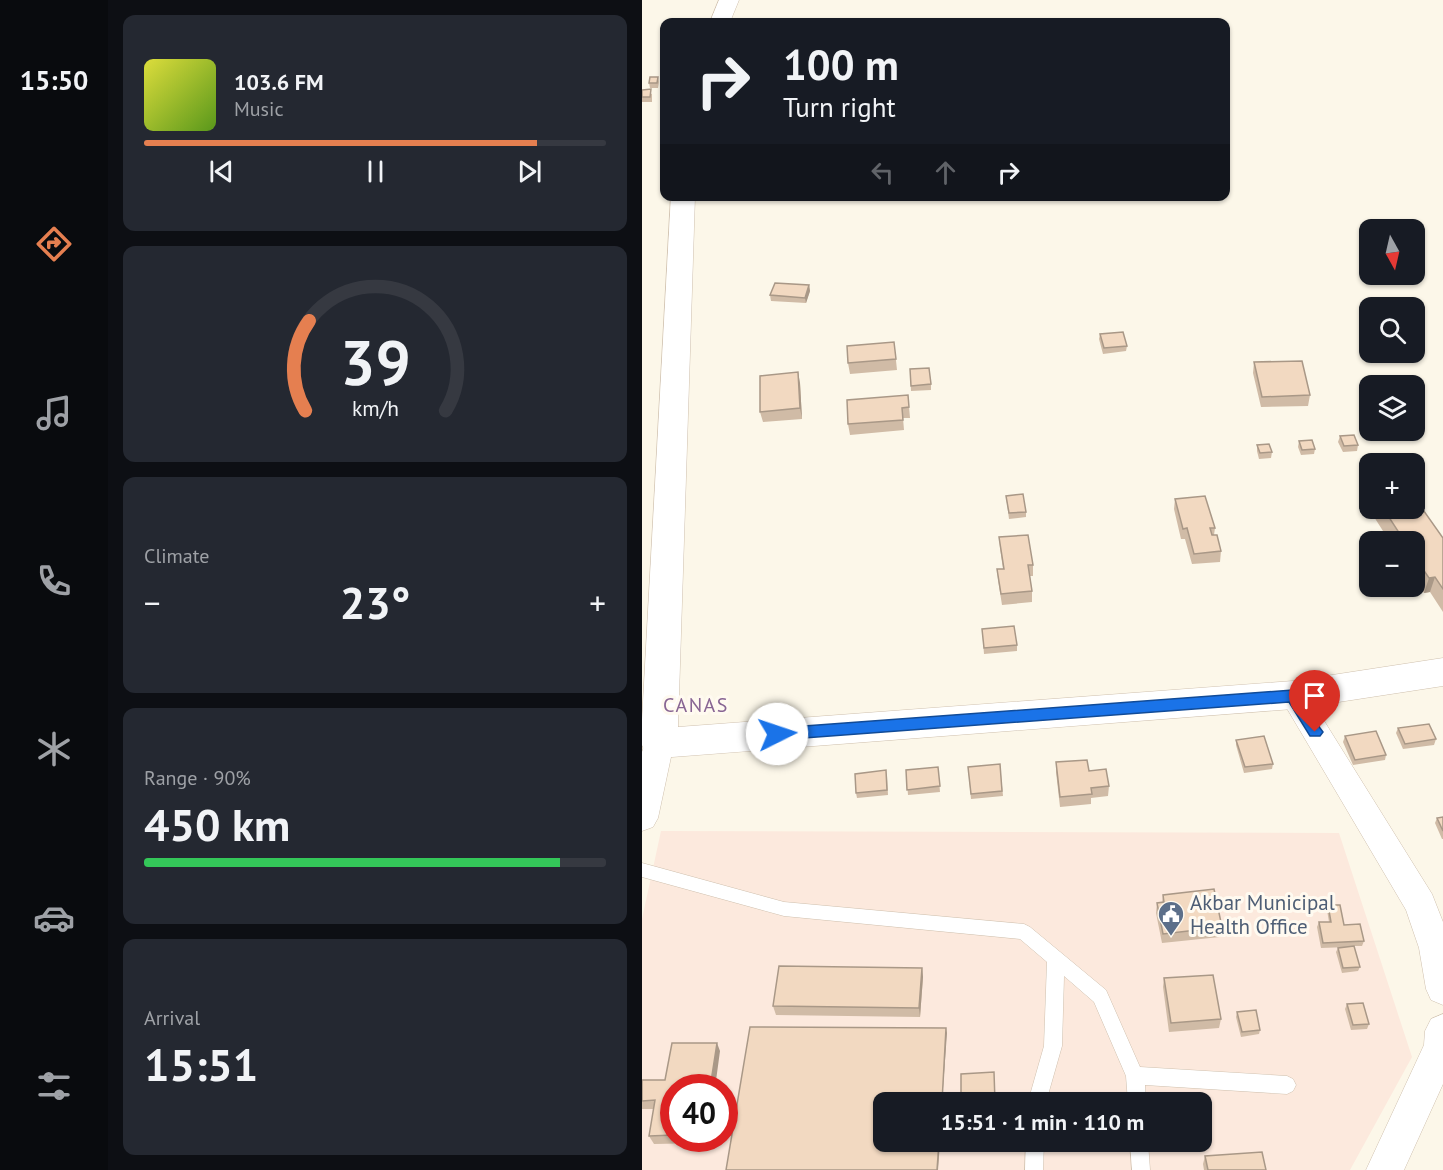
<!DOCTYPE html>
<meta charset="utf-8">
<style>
:root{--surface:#171b24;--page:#242831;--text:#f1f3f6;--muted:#9ea1a6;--line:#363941;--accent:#e57f50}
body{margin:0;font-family:"PT Sans",sans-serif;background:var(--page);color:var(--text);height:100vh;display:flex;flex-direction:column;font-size:22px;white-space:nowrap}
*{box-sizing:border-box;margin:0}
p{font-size:20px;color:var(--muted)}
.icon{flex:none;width:33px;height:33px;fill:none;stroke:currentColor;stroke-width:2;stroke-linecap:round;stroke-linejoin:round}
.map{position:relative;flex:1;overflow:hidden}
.sheet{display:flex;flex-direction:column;gap:15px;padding:15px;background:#0d0f14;width:534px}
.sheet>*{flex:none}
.hud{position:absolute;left:18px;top:18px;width:570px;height:183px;border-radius:12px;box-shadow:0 2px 4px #0004;background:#171b24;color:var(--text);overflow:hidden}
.needle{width:39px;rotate:172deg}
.tools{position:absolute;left:717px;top:219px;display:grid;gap:12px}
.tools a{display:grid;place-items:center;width:66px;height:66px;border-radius:12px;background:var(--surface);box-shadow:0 2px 4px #0004;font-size:30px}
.speed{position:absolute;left:18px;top:1074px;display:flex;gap:12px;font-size:30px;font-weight:700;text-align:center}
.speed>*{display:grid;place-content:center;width:78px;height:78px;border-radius:50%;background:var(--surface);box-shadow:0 2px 4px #0004;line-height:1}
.speed .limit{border:9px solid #d22;background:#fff;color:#111}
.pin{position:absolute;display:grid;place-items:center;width:51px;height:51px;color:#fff;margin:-62px -26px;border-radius:50% 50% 50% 0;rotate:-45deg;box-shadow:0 0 6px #0007}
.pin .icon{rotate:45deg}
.me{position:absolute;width:66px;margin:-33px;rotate:86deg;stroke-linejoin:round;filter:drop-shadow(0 0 4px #0008)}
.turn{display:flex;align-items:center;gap:21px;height:126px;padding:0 24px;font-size:27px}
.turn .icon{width:78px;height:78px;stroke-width:2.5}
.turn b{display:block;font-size:42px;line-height:51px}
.lanes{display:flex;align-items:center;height:57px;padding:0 24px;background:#0003;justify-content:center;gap:30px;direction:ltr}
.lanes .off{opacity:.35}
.big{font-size:45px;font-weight:600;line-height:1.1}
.sheet .widget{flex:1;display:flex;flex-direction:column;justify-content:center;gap:9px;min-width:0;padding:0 21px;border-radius:12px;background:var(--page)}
.sheet .dial{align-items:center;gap:0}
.dial svg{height:156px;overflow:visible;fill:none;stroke:var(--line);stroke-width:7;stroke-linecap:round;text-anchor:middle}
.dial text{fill:var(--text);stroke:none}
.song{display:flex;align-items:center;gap:18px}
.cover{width:72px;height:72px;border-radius:9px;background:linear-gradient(135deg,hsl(60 70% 55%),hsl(90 70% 35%))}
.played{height:6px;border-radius:3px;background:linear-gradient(90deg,var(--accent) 85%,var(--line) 85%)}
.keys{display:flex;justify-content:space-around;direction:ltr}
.heat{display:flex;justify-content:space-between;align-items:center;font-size:33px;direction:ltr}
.charge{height:9px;border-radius:4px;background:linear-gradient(90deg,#34c759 90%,var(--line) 0)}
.trip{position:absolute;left:231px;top:1092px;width:339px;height:60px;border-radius:12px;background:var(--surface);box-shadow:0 2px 4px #0004;font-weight:600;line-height:60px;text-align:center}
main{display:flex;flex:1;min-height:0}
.menu{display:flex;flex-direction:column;width:108px;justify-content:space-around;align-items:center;background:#090b0e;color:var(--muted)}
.menu .icon{width:42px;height:42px}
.menu .on{color:var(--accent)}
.menu b{font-size:27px;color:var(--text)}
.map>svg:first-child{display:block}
.commercial{fill:#fce9dd;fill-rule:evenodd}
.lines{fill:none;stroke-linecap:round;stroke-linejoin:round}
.service-casing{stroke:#cfc0ae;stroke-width:1}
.minor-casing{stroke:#cfc0ae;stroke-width:1}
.tertiary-casing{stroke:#cfc0ae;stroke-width:1}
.service{fill:#fff;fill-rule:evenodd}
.minor{fill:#fff;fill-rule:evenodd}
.tertiary{fill:#fff;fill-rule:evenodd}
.wall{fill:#d0bba6}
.shaded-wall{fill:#a99887}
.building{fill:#f2d9c1;stroke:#a99887;stroke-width:1.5}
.route{fill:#1a73e8;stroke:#114b97;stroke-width:1.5}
.labels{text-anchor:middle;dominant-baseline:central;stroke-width:6;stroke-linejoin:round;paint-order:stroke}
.neighbourhood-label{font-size:20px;letter-spacing:1.5px;fill:#886593;stroke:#fffaf0}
.near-service-label{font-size:21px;fill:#4e5e75;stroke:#fffaf0;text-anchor:start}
</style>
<main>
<nav class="menu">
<b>15:50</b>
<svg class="icon on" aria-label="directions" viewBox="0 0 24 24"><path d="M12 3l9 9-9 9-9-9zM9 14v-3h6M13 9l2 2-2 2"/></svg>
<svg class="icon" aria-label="music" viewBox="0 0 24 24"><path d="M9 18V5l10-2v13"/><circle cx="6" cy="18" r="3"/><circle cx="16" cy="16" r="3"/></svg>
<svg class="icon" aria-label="phone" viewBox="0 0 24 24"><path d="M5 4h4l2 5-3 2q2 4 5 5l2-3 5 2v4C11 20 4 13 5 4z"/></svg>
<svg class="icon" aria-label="climate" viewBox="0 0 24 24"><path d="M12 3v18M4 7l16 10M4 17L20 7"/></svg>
<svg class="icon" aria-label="car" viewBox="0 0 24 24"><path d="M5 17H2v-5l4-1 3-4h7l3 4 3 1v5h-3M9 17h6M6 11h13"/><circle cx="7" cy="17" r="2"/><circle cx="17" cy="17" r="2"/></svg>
<svg class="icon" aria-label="filters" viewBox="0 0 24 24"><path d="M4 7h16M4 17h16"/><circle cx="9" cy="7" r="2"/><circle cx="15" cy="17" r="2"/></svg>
</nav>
<section class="sheet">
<div class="widget">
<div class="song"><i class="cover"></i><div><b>103.6 FM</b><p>Music</p></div></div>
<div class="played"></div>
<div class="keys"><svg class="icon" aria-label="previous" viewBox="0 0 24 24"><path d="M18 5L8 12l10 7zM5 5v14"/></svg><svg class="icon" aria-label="pause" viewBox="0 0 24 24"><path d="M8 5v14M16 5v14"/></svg><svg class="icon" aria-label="next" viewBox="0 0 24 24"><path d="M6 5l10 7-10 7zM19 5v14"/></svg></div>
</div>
<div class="widget dial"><svg viewBox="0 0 100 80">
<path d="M14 69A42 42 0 1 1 86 69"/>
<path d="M14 69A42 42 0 0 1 16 23" stroke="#e57f50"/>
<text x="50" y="56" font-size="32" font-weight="700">39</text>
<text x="50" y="72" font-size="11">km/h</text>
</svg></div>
<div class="widget"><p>Climate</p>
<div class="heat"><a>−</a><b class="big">23°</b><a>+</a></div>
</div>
<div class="widget"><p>Range · 90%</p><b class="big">450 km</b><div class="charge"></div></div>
<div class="widget"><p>Arrival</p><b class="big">15:51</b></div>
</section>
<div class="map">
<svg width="801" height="1170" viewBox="0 0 801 1170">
<rect width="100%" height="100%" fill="#fcf7e9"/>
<path class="commercial" d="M19 831 697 833 770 1057 708 1170H0V919ZM32 1088H82V1138H32ZM242 1102H560V1142H242Z"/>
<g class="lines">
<g class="service-casing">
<path id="service" d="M0 863 142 902 382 924 388 927 464 990 498 1067 645 1076 651 1079 654 1085 651 1091 645 1094 503 1085 504 1102H486L484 1076 452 1002 422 976 420 1046 404 1102H386L402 1046 405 962 378 939 142 916 0 877Z
M384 1142H402L401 1170H383Z
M488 1142H506L508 1170H490Z"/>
</g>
<g class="minor-casing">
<path id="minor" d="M651 683 661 687 790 894 801 922V1005L789 1000 784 989 777 948 764 910 637 695 641 687Z
M17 731 28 734 32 743 16 818 11 827 0 831V752L6 734Z
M801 1014V1084L762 1170H724L782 1045 783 1031 789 1019Z"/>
</g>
<g class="tertiary-casing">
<path id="tertiary" d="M77 0H97L88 22H68Z
M29 196H53L36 727 651 681 801 658V686L651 709 17 758 4 754 0 745V720Z"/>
</g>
<use href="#service" class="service"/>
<use href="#minor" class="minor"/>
<use href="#tertiary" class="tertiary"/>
</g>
<path class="wall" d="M16 77 17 82 16 88H8L7 83Z
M0 90 10 94V102H0Z
M167 285 168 291 164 303 129 301 128 295Z
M458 334 485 346 484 351 461 354 457 339Z
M252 342 255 370 208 374 206 363Z
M612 362 668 395 666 406 619 407 611 373Z
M268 369 289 384V390L269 391Z
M158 383 160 419 121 422 118 412Z
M266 395 268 418H261L262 430 208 435 206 424Z
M698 436 716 445 715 451 701 452 696 442Z
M657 441 673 449 672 454 659 455 656 447Z
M615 445 630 452 629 458 617 459 615 451Z
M364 496 384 512V517L367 519Z
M533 499 573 528 572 535 579 551 578 562 550 564 543 539H539L532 509Z
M728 506V508H772L801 538V612L788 592 782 593 772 578V542H748L727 509Z
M357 537 391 565V576H388L390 591V602L360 605 356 580 355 569H361L358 548Z
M340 629 375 645V651L342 654Z
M756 728 794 739 792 745 761 749 754 733Z
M703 736 744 755 743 760 711 765 701 742Z
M594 740 631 764 630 769 602 773 594 745Z
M414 762 447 771 467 786 466 796 449 798V804L418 807 414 772Z
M358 764 361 796 329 799 326 767Z
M296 767 298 792 266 795 264 770Z
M245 776 246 795 215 798 214 793Z
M801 817V839H800L793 823 795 818Z
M521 895 580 927 578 937 520 943 514 913 515 903H520Z
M686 905 702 925 722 941 720 946H712L718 967 716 971 700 973 694 952 696 948 707 947 679 948 675 927 677 922H687L685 910Z
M280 968 281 977 278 1017 134 1015 131 1006Z
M522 978 579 1019 577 1028 527 1032 521 987Z
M705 1004 727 1024 725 1029 709 1030 703 1009Z
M595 1012 618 1030 617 1034 599 1037 594 1017Z
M78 1051 32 1088V1138H65V1143L12 1144 7 1136 12 1109H0V1080H23Z
M563 1156 624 1170H562L561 1164Z"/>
<path class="shaded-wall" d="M167 285 168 291 164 303 163 298Z
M156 372 158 383 160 419 158 408Z
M793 577 788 592 782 593 787 578Z
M280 968 281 977 278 1017 277 1008Z
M304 1028 305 1033 300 1102Z
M75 1043 78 1051 73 1088H68Z
M297 1142H298L296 1170H295Z"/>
<path class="building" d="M8 77H16L15 83H7Z
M9 89 8 97H0V90Z
M133 283 167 285 163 298 128 295Z
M481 332 485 346 462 348 458 334Z
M252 342 254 359 206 363 205 346Z
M660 361 668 395 620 397 612 362Z
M287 368 289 384 269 386 268 369Z
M156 372 158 408 118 412V376Z
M266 395 267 407 260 408 261 420 206 424 205 400Z
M712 435 716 445 702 446 698 436Z
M670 440 673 449 660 450 657 441Z
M627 444 630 452 618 453 615 445Z
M381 494 384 512 367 513 364 496Z
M563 496 573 528H568L570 535H575L579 551 552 554 545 528 541 529 533 499Z
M772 497 801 538V589L793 577 787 578 772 556V542H763L741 508H772Z
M386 535 391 565H386L390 591 359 594 355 569H362L357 537Z
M372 626 375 645 342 648 340 629Z
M787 724 794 739 763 744 756 728Z
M734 731 744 755 713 760 703 736Z
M622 736 631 764 603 767 594 740Z
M445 760 447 771 464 769 467 786 449 788 450 794 418 797 414 762Z
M358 764 360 791 329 794 326 767Z
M296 767 298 786 265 790 264 770Z
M244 770 245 790 214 793 213 774Z
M801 817V831L795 818Z
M572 889 580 927 521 934 515 903 522 902 521 895Z
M686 905H698L702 925 718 924 722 941 681 943 677 922H689Z
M712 946 718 967 701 968 696 948Z
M137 966 280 968 277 1008 131 1006Z
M571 975 579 1019 529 1023 522 978Z
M721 1003 727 1024 711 1025 705 1004Z
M614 1010 618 1030 600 1032 595 1012Z
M108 1027 304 1028 300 1102H242V1142H297L295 1170H84Z
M30 1043H75L68 1088H32V1135L7 1136 13 1100 0 1101V1080H23Z
M352 1072 353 1102H319V1074Z
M620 1152 624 1170H566L563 1156Z"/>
<path class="route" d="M651 690 656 691 678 728 681 732 678 736H668L647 702 135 740 129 739 127 734 129 730 135 728Z"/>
<defs>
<g id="civic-pin" transform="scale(1.35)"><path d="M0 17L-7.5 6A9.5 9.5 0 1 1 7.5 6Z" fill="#5c6f8a" stroke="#fffaf0"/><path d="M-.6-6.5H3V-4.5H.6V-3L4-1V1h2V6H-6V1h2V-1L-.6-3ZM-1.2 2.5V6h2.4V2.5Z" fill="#fff"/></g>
</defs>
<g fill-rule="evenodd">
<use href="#civic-pin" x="529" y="914"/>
</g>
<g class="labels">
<g class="neighbourhood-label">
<text x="54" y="705">CANAS</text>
</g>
<g class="near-service-label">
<text x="548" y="902">Akbar Municipal<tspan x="548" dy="24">Health Office</tspan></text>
</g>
</g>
</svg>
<div class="tools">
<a><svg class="needle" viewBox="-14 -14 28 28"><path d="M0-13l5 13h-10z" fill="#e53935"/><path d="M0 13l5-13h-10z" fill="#9ea1a6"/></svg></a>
<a><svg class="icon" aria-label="search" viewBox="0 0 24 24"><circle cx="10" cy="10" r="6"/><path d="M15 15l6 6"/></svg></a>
<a><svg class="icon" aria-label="layers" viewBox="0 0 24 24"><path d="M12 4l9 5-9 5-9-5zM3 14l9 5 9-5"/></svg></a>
<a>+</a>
<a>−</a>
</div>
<div class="speed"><div class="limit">40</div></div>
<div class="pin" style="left:673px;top:732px;background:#d93025"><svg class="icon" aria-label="arrive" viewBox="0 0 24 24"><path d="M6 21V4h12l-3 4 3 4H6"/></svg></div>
<svg class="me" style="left:135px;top:734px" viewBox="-20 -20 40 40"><circle r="19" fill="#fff"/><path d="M0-13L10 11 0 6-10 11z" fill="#1a73e8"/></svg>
<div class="trip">15:51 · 1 min · 110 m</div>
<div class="hud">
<div class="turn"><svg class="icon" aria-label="right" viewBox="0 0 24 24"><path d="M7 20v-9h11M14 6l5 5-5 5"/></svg><div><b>100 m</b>Turn right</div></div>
<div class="lanes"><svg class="icon off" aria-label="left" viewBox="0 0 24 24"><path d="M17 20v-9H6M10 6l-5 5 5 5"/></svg><svg class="icon off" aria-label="ahead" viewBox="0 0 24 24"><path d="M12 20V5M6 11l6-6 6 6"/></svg><svg class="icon" aria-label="right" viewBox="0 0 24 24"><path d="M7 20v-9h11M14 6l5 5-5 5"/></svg></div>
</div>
</div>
</main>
